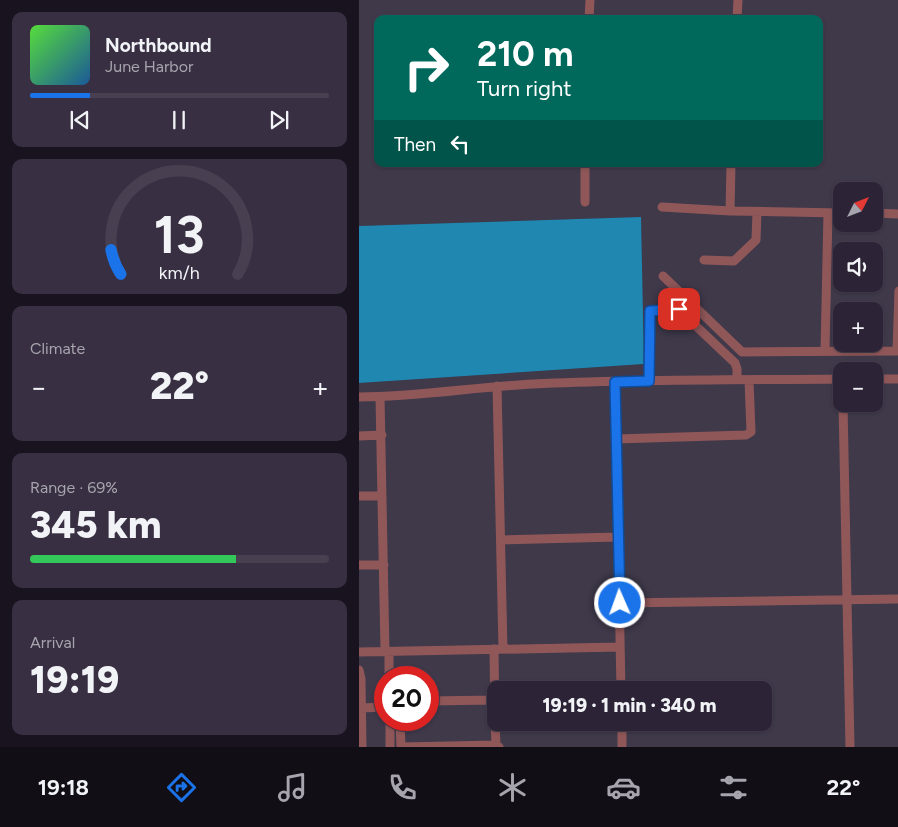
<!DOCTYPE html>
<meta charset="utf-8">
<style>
:root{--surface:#2c2336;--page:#382f42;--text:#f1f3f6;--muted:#a6a4ad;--line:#484051;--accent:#1a73e8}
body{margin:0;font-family:Figtree,sans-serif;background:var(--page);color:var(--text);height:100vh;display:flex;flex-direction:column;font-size:19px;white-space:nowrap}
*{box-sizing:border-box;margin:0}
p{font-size:16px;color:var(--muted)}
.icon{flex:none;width:28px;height:28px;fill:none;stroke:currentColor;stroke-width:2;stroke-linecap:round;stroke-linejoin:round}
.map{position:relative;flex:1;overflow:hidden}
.details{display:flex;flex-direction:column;gap:12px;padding:12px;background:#18131e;width:359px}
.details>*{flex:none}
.banner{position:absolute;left:15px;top:15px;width:449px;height:152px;border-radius:10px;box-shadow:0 1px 4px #0004,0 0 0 1px var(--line);background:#00695c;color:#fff;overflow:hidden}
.needle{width:32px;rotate:48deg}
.buttons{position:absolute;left:474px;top:182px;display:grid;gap:10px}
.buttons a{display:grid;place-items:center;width:50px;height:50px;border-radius:10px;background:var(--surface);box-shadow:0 1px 4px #0004,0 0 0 1px var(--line);font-size:25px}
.speed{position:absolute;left:15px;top:666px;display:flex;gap:10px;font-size:25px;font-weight:700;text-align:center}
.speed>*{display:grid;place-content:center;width:65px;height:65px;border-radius:50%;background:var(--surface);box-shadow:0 1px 4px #0004,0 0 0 1px var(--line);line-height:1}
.speed .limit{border:8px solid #d22;background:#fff;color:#111}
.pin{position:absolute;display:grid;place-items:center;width:42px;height:42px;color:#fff;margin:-21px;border-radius:10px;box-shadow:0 2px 8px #0006}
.me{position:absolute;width:55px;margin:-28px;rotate:358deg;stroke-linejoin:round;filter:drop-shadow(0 0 4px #0008)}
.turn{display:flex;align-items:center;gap:18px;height:105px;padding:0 20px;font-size:22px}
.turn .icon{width:65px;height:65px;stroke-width:2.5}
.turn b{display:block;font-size:35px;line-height:42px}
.then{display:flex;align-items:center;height:48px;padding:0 20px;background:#0003;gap:10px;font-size:19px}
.big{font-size:38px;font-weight:800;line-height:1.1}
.details .card{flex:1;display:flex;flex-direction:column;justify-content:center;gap:8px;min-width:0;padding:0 18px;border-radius:10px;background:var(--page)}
.details .dial{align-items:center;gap:0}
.dial svg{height:130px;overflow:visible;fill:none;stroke:var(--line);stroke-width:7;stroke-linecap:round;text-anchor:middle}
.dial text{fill:var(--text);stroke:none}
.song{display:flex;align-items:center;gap:15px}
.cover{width:60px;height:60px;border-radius:8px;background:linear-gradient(135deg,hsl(110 70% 55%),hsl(210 70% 35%))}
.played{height:5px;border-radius:2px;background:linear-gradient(90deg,var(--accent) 20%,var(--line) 20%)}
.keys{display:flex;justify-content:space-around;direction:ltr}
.heat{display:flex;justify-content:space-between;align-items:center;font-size:28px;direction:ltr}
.charge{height:8px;border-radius:4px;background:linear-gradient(90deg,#34c759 69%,var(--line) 0)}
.trip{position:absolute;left:128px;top:681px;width:285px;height:50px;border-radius:10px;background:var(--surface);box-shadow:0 1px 4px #0004,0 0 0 1px var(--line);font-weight:800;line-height:50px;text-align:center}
.dock{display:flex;height:80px;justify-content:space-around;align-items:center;background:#120e16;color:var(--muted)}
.dock .icon{width:35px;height:35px}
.dock .selected{color:var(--accent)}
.dock b{font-size:22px;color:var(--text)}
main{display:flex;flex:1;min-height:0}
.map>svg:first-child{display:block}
.industrial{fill:#3f394a;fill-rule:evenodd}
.water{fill:#2088b0}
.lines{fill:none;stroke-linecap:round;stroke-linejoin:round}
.minor{stroke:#905759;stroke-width:9}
.route-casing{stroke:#114b97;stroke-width:12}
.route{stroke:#1a73e8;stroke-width:9}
</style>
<main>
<section class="details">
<div class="card">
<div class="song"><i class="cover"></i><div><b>Northbound</b><p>June Harbor</p></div></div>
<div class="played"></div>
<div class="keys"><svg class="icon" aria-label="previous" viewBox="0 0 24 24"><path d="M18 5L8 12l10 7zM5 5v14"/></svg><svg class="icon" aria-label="pause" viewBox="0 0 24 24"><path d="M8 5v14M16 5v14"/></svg><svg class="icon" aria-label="next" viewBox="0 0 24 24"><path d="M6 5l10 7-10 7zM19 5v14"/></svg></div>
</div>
<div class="card dial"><svg viewBox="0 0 100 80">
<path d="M14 69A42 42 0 1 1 86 69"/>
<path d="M14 69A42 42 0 0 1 8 54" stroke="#1a73e8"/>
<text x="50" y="56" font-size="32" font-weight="700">13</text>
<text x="50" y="72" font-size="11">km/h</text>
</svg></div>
<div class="card"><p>Climate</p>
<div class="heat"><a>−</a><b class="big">22°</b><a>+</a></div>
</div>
<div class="card"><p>Range · 69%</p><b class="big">345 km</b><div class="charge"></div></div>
<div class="card"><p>Arrival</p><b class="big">19:19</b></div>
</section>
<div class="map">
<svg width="540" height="747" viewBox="0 0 540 747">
<rect width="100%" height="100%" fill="#3a2f48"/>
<path class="industrial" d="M0 0H539V747H0V383L285 364 282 217 0 226ZM19 19H460V164H19ZM482 191H515V224H482ZM482 251H515V284H482ZM482 311H515V344H482ZM482 371H515V404H482ZM26 678H69V720H26ZM136 690H404V722H136Z"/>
<path class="water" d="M282 217 285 364 0 383V226Z"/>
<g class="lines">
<path class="minor" d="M230 19 231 0
M378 19 379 0
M226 164V202
M303 207 371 211 482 213
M371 211 372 164
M515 213 540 214
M345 260 375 261 397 240 398 212
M304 276 383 352 540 351
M466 351 469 213
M538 351 540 291
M515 379H540
M290 381 291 311 319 309 376 363 378 369V379
M256 382 262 690
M138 386 144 649
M0 397C58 397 116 387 174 384 277 379 380 380 482 379
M21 397 26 652
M484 404 491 747
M0 436 23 435
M257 439 387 435 392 432 390 380
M0 496H23
M142 540 259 537
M0 565H25
M261 603 540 599
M135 649 136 722
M0 652 261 647
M30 652V678
M0 670 2 679 3 747
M69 701 136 700
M2 708 26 707
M31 720V747
M41 720 42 747 137 745
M136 722 137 745 140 747
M263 722V747"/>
</g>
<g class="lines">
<g class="route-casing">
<path id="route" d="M261 603 256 382 290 381 291 311 320 309"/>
</g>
<use href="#route" class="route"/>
</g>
</svg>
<div class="buttons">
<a><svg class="needle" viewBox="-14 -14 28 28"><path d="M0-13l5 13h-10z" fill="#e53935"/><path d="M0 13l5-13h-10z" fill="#a6a4ad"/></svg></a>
<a><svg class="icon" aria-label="sound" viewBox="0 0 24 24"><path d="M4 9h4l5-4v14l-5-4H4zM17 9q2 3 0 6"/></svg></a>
<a>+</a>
<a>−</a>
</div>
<div class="speed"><div class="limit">20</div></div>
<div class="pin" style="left:320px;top:309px;background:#d93025"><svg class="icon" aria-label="arrive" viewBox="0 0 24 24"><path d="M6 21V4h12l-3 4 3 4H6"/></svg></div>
<svg class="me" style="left:261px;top:603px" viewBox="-20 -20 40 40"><circle r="17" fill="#1a73e8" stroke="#fff" stroke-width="3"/><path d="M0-11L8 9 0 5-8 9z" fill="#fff"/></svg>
<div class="trip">19:19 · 1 min · 340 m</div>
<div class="banner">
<div class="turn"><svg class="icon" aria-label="right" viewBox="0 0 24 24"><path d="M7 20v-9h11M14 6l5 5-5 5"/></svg><div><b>210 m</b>Turn right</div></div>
<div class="then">Then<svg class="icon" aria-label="left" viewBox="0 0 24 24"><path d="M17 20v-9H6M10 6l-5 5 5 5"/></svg></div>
</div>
</div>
</main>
<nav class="dock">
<b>19:18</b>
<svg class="icon selected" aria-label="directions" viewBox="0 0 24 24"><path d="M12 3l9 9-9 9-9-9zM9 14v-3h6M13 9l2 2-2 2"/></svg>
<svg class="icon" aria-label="music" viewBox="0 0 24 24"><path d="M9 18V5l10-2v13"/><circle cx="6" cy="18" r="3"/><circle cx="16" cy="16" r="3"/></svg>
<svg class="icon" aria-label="phone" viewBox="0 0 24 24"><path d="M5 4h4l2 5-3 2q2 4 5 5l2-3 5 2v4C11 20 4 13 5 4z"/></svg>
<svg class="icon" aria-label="climate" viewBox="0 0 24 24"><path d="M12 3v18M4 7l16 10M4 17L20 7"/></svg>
<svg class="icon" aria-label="car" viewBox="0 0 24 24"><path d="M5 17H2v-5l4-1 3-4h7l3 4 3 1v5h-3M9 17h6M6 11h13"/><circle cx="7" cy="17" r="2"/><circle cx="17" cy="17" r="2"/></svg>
<svg class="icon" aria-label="filters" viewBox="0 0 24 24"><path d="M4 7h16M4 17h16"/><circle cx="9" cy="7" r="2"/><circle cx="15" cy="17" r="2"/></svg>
<b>22°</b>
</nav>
